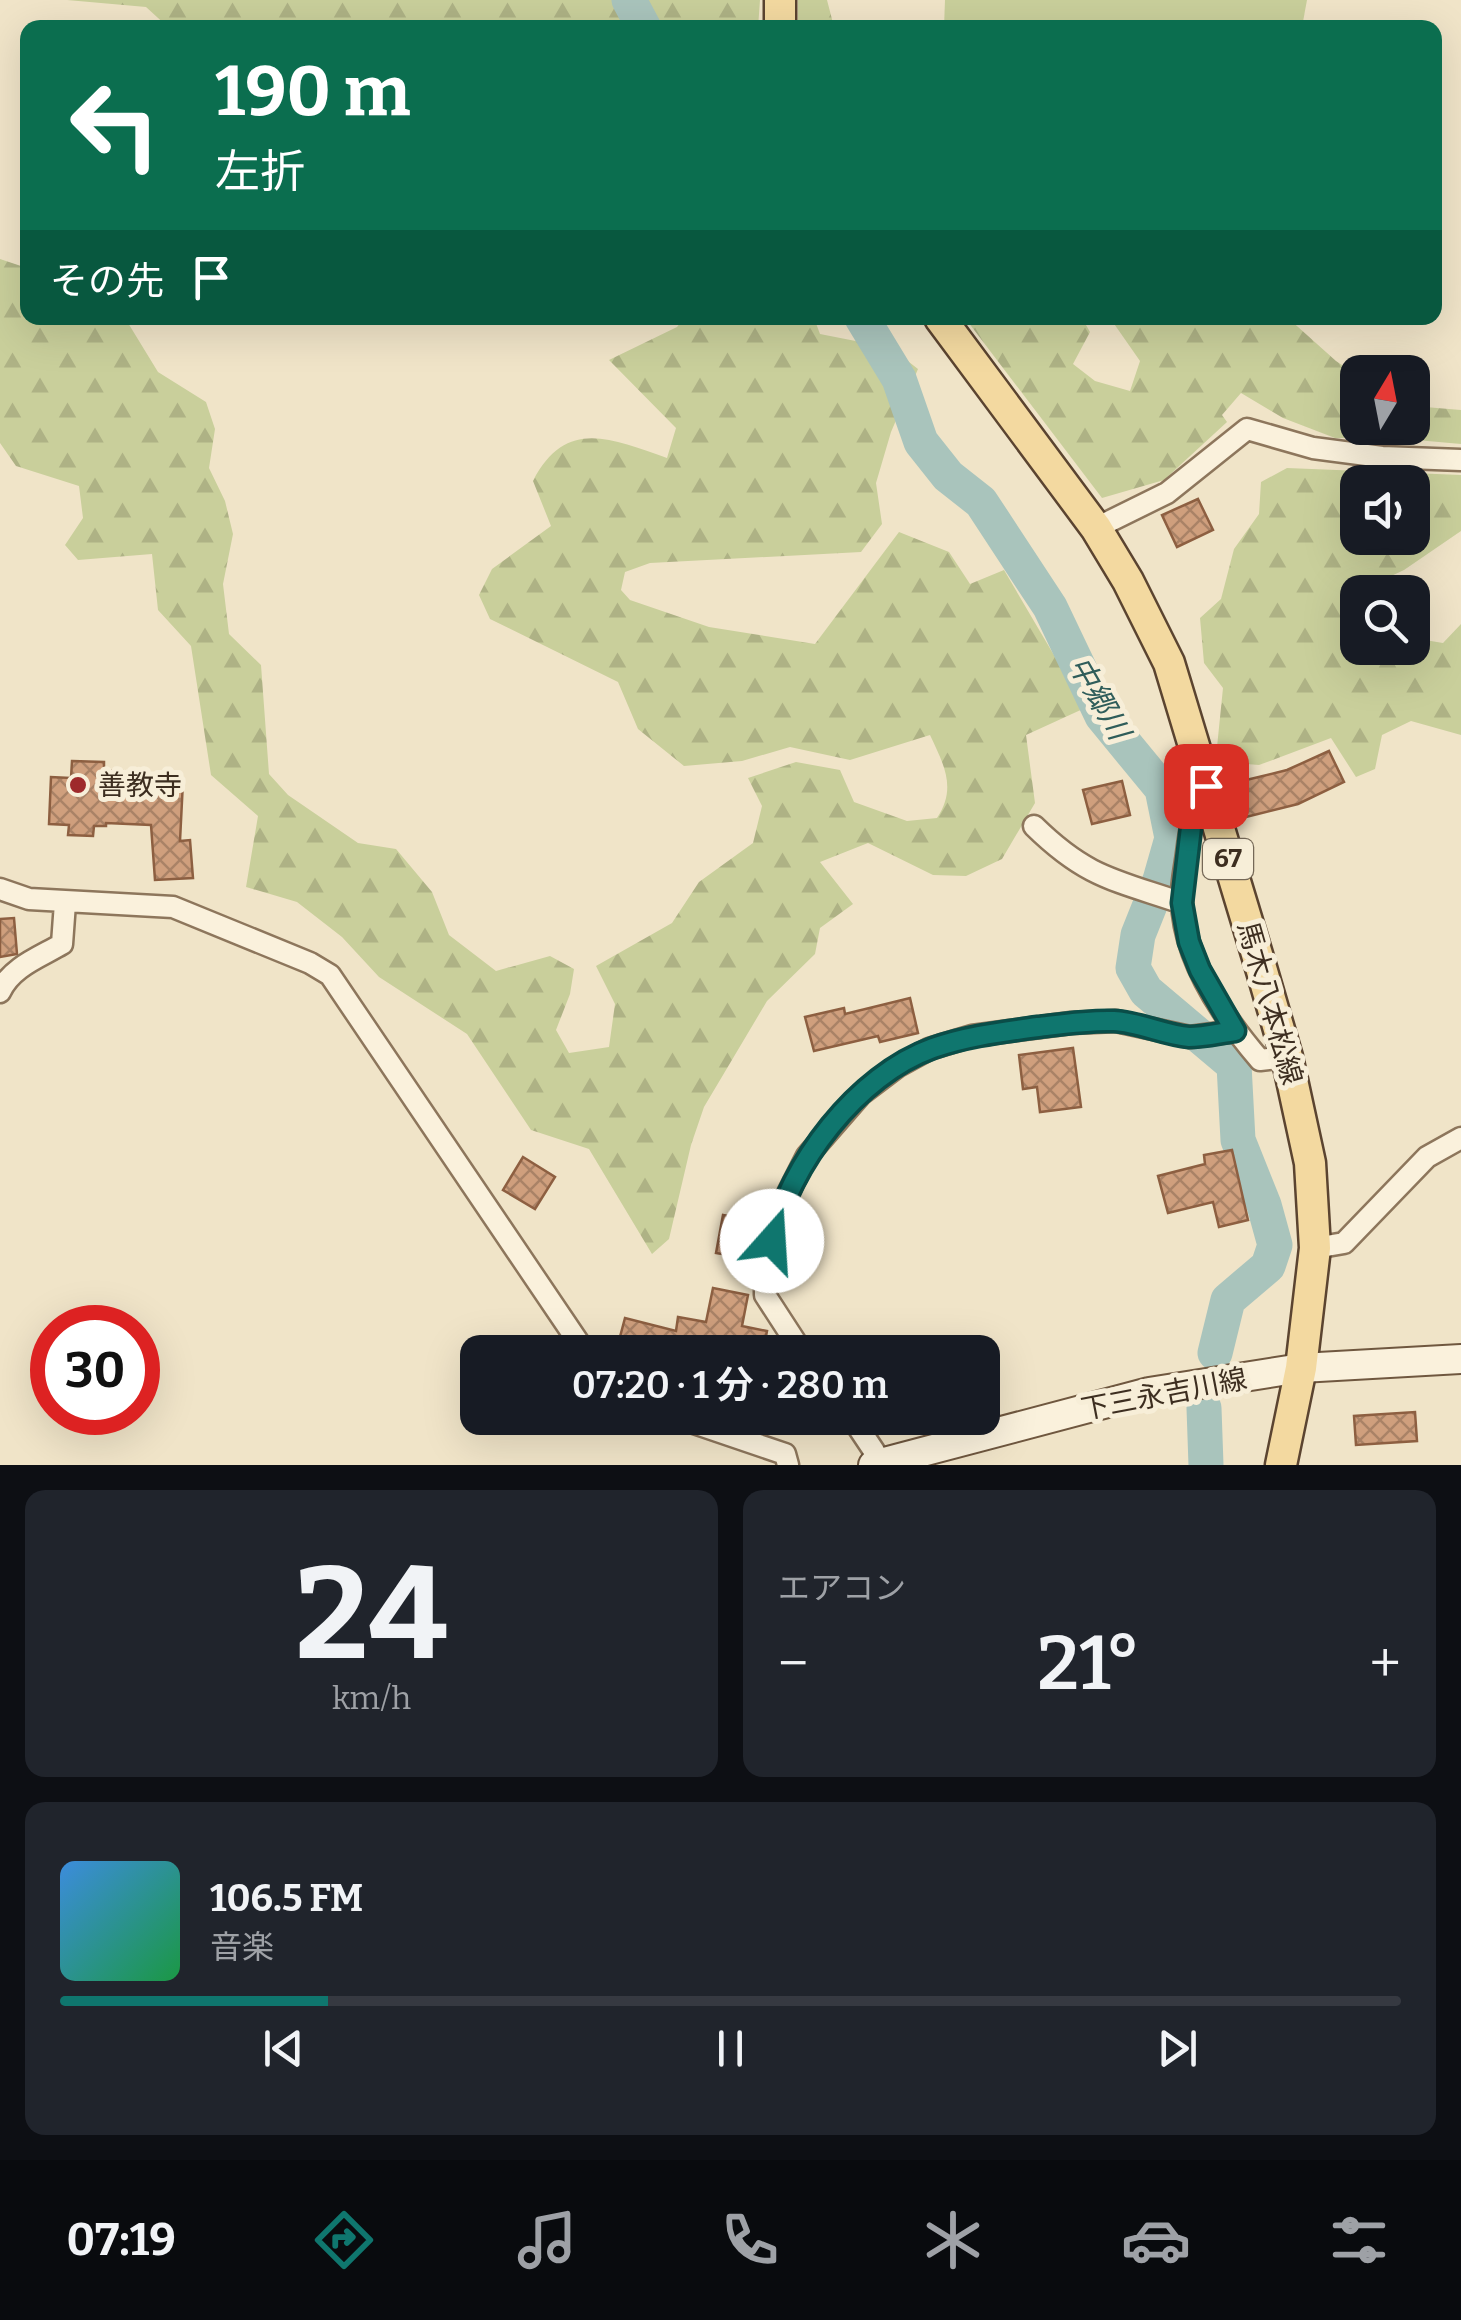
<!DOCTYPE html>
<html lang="ja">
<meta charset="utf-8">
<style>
:root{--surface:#171b24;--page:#20242c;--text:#f1f3f6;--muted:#9ea1a6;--line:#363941;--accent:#0f766e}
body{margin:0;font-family:Bitter,"Noto Sans JP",serif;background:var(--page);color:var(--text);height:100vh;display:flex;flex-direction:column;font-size:38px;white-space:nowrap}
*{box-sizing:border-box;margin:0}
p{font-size:32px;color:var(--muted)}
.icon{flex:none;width:55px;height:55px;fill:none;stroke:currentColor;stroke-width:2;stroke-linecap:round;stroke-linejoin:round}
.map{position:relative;height:1465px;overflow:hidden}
.sheet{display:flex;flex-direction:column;gap:25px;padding:25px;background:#0d0f14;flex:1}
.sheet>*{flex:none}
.hud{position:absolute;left:20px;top:20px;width:1422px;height:305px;border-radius:20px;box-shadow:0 10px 40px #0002;background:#0b6e4f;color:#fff;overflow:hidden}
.needle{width:65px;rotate:10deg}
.tools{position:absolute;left:1340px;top:355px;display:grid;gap:20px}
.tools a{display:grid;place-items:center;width:90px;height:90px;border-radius:20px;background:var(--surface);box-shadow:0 10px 40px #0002;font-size:50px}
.speed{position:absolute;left:30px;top:1305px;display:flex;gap:20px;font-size:50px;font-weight:700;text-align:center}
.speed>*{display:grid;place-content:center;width:130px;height:130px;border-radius:50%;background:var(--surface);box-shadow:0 10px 40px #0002;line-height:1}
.speed .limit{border:15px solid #d22;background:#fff;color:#111}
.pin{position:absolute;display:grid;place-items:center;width:85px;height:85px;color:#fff;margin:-42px;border-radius:20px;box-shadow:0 5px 15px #0006}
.me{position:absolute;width:110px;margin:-55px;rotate:19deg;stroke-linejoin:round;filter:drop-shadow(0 0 8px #0008)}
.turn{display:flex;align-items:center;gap:35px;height:210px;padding:0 30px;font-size:45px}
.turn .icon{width:130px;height:130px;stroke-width:2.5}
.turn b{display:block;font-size:70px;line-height:85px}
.then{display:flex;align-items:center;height:95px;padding:0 30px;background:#0003;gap:20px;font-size:38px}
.big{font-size:75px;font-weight:600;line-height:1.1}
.sheet .widget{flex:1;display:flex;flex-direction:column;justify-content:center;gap:15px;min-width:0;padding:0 35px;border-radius:20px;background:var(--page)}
.sheet .dial{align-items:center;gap:0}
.dial b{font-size:130px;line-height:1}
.song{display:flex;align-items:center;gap:30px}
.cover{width:120px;height:120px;border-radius:15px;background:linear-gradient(135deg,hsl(210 70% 55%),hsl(140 70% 35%))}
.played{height:10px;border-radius:5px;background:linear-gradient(90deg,var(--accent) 20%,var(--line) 20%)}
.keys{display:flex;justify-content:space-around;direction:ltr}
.heat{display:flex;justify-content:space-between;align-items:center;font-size:55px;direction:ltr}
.sheet .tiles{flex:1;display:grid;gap:25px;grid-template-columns:1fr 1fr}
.widget:last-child{grid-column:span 2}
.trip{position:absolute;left:460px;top:1335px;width:540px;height:100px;border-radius:20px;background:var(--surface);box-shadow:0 10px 40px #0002;font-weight:600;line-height:100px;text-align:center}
.tabs{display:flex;height:160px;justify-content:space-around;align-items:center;background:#090b0e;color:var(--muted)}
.tabs .icon{width:70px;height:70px}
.tabs .active{color:var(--accent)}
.tabs b{font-size:45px;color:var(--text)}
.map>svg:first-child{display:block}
.green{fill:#c9cf9b}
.forest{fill:url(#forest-firs);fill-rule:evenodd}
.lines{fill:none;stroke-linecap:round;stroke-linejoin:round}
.river{stroke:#a9c4bc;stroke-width:35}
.building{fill:url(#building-cross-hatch);stroke:#8d5f41;stroke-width:2.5}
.minor-casing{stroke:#8d765c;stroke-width:25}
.secondary-casing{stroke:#6f573f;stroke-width:32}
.primary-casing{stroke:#5b4430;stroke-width:35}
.minor{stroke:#faf1dc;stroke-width:20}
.secondary{stroke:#faf1dc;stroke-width:28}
.primary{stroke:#f3d9a0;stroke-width:30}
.route-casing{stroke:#0a4d48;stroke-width:25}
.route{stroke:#0f766e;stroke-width:18}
.poi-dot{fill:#9e2a2b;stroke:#f7eed8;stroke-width:4}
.labels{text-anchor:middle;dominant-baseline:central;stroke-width:10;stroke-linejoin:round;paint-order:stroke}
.shield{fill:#f7eed8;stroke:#756857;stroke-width:2.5}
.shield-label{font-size:25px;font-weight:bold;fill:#3d2e20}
.poi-label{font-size:28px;fill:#3d2e20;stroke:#f7eed8;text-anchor:start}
.street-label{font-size:28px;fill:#3d2e20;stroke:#f7eed8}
.water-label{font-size:30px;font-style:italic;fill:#2f5d5a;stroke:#f7eed8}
</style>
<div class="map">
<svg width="1461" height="1465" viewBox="0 0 1461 1465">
<defs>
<pattern id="forest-firs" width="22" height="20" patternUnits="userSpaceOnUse" patternTransform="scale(2.5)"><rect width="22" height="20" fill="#c9cf9b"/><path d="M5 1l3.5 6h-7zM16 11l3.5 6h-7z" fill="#aeb285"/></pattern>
<pattern id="building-cross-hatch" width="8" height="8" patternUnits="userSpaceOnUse" patternTransform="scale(2.5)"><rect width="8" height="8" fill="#cf9f7d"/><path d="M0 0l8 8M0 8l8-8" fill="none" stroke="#a98266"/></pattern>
</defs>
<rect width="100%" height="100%" fill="#f0e4c8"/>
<path class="green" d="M945 0H1307L1302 27H944Z"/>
<path class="forest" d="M67 0H760L758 28H169L146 7Z
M798 0H827L834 27H798Z
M0 259 27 268 28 318H125L158 372 206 402 215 429 209 468 225 501 233 534 223 584 229 634 261 665 269 774 288 795 358 843 396 849 432 892 449 935 496 971 550 956 574 969 570 994 556 1030 569 1053 609 1047 615 1004 596 966 672 923 699 882 753 843 762 806 748 778 796 762 840 770 854 802 907 821 937 818C957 788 944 765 930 735L850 760 790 747 742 761 684 766 638 729 618 682 490 619 479 595 492 569 551 526 533 481C566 417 611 439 667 458L676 428 609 360 677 327 684 318H814L820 334 891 348 918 369 891 432 876 483 882 524 861 552 650 563 625 572 621 590 630 600 709 627 815 644 899 532 949 552 970 584 1004 570 1085 708 1026 735 1035 803 1002 859 966 876 933 875 868 843 820 862 853 904 820 928 815 954 767 1001 704 1107 691 1145 669 1239 652 1254 589 1149 531 1130 467 1034 379 977 342 937 297 902 246 887 258 816 211 775 191 646 158 610 152 554 78 560 65 545 83 518 79 486 16 466 0 443Z
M965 318H1082L1090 332 1073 364 1095 381 1130 391 1140 361 1110 318H1288L1336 361 1357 375 1358 428H1412L1413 406 1461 410V444L1394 438H1335L1283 418 1241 393 1222 415 1227 422 1164 480 1102 498Z
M1287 468 1461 475V531L1404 570 1357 592 1345 607 1358 648H1363L1368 654 1377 648H1412L1413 638 1443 643 1461 624V735L1411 721 1382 735 1375 769 1356 777 1331 738 1259 765 1221 762 1217 747 1223 688 1204 663 1200 618 1221 599 1234 549 1259 514 1261 482ZM1412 482V538H1358V482Z"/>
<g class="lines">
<path class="river" d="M629 0 644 28
M862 318 899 379 921 442 948 476 981 502 1050 607 1102 716 1162 789 1172 838 1160 880 1138 935 1133 968 1146 991 1234 1065 1238 1140 1264 1205 1275 1245 1268 1266 1228 1300 1215 1353
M1204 1408 1206 1465"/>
</g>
<path class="building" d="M1198 499 1213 530 1177 547 1162 515Z
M1329 751 1344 782 1298 804 1246 817 1238 782 1287 770Z
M72 761 104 762V770L122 771V778L183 781 180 841 190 840 193 878 155 880 151 825 106 823V826H94L93 836 68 835 69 825 49 824 51 777 71 778Z
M1122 781 1130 815 1092 824 1083 790Z
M14 918 17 954 0 957V919Z
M910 998 918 1033 880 1042 878 1036 814 1051 805 1017 844 1008 845 1014Z
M1073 1048 1081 1107 1040 1112 1037 1087 1023 1089 1019 1055Z
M1232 1150 1248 1220 1219 1227 1213 1202 1168 1213 1158 1176 1205 1164 1204 1155Z
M523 1157 555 1177 535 1209 503 1190Z
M723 1215 752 1220 745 1258 716 1253Z
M713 1288 748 1295 742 1326 767 1331 763 1352H616L625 1318 676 1331 678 1317 706 1322Z
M1415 1412 1417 1441 1356 1445 1354 1416Z"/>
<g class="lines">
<g class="minor-casing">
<path id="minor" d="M1096 528 1167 493 1247 429 1313 448 1382 457 1461 460
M1206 786C1193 808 1190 829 1187 853 1185 869 1181 885 1182 900 1183 959 1223 1017 1260 1060L1287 1057
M1034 826C1087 878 1115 880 1182 903
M0 889 29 899 173 907 310 963 330 975 585 1352
M0 992C11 967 40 957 62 944L65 903
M1315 1248 1344 1243 1427 1157 1461 1138
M802 1352 765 1295V1271L779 1211 807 1156 861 1094 898 1066 929 1049 972 1036 1071 1023 1116 1021 1190 1037 1235 1031
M679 1418 785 1454 788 1465
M852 1418 874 1451 878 1464"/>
</g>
<g class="secondary-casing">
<path id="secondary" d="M873 1465 1149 1392 1301 1368 1461 1359"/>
</g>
<g class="primary-casing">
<path id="primary" d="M780 0V28
M940 318 1096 528 1128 581 1169 663 1262 971 1287 1057 1310 1163 1315 1248 1301 1368 1281 1465"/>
</g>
<use href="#minor" class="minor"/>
<use href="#secondary" class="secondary"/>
<use href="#primary" class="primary"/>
</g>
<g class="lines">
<g class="route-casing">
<path id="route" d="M772 1241C789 1165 857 1075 933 1048 967 1036 1002 1032 1038 1027 1063 1024 1089 1020 1114 1021 1139 1022 1164 1035 1189 1037 1204 1037 1220 1033 1235 1031L1200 970 1189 942 1182 903 1192 819 1206 786"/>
</g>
<use href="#route" class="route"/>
</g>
<circle class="poi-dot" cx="78" cy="785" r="10"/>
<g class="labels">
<rect class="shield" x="1203" y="839" width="50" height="40" rx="8"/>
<g class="shield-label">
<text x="1228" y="859">67</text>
</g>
<g class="poi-label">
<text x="98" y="785">善教寺</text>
</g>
<g class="street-label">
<text transform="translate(1270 1003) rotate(74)">馬木八本松線</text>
<text transform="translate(1164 1394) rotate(-11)">下三永吉川線</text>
</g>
<g class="water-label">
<text transform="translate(1099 698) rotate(60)">中郷川</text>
</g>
</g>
</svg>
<div class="tools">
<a><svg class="needle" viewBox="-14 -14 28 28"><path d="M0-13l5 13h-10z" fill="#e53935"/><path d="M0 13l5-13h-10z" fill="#9ea1a6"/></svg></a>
<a><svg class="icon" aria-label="sound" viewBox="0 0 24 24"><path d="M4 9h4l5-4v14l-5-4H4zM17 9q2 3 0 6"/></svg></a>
<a><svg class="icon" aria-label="search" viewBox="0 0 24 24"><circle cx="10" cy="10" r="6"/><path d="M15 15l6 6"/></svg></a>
</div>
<div class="speed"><div class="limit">30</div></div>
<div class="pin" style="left:1206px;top:786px;background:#d93025"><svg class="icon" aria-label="arrive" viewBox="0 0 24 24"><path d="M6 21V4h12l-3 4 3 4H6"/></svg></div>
<svg class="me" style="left:772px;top:1241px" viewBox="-20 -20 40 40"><circle r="19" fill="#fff"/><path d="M0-13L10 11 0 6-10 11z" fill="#0f766e"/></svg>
<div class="trip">07:20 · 1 分 · 280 m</div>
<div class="hud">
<div class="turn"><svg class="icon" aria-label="left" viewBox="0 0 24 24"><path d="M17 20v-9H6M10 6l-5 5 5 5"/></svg><div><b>190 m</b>左折</div></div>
<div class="then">その先<svg class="icon" aria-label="arrive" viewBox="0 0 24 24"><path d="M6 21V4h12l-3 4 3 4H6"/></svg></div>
</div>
</div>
<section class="sheet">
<div class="tiles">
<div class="widget dial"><b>24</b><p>km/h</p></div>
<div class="widget"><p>エアコン</p>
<div class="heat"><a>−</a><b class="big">21°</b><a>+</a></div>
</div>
<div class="widget">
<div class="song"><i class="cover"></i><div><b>106.5 FM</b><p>音楽</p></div></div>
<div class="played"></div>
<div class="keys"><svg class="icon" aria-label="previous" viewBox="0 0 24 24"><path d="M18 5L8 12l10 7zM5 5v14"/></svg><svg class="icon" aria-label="pause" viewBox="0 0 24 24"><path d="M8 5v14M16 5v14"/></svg><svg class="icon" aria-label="next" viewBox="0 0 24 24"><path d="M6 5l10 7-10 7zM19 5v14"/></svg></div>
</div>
</div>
</section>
<nav class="tabs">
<b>07:19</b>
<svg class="icon active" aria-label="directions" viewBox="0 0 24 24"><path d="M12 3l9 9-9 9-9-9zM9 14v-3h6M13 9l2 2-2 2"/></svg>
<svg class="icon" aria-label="music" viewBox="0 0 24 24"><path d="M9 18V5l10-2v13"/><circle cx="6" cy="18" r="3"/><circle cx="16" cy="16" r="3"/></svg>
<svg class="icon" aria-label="phone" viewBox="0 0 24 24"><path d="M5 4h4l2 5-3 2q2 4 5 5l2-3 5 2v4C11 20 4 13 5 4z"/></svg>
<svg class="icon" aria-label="climate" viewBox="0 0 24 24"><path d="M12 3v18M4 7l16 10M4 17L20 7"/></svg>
<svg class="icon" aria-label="car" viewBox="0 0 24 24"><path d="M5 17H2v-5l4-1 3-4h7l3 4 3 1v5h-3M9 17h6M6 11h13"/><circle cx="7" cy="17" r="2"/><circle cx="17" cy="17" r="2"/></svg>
<svg class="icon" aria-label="filters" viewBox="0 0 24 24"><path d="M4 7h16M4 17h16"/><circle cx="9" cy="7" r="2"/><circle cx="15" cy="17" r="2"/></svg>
</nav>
